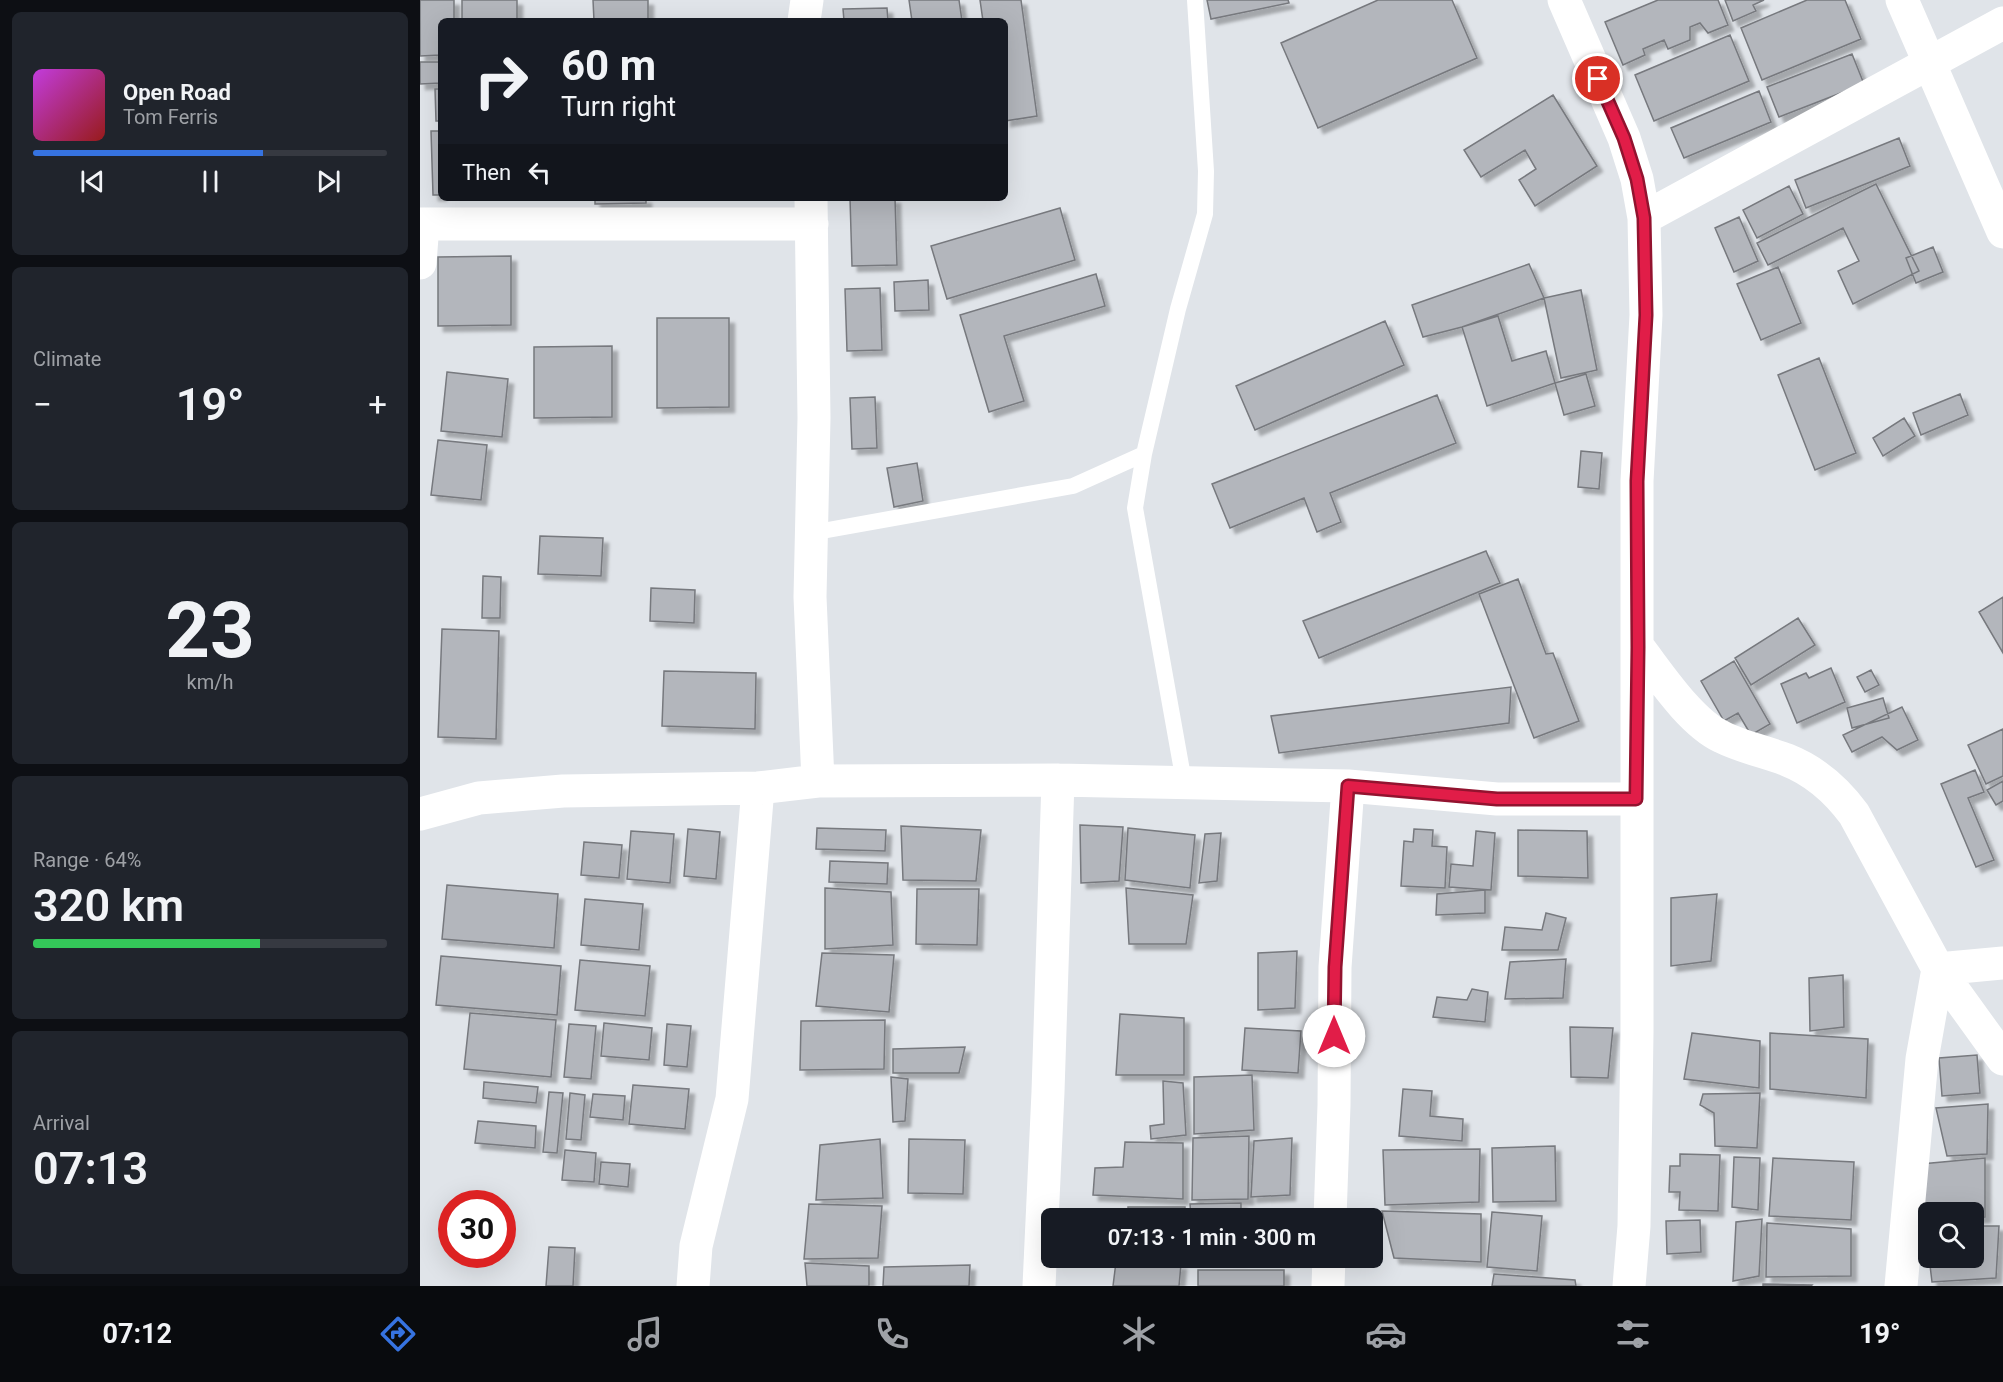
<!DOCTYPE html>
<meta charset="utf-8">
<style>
:root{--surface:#171b24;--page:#20242c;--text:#f1f3f6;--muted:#9ea1a6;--line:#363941;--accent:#3673e1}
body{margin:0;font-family:Roboto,sans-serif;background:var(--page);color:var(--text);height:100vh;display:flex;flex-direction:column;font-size:22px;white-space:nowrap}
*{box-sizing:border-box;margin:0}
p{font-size:20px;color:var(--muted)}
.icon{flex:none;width:33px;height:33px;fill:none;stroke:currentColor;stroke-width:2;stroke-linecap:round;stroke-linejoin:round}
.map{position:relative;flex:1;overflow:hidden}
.drawer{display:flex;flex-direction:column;gap:12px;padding:12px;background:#0d0f14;width:420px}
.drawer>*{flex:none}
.hud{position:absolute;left:18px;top:18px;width:570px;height:183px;border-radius:9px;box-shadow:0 6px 24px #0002;background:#171b24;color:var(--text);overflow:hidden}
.fabs{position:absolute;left:1498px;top:1202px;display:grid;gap:12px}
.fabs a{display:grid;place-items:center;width:66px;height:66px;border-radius:9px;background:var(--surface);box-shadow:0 6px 24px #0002;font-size:30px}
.speed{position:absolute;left:18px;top:1190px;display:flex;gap:12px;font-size:30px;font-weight:700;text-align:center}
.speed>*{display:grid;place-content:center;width:78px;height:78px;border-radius:50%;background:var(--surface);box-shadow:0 6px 24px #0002;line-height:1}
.speed .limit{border:9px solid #d22;background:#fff;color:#111}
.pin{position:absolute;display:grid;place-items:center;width:51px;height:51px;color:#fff;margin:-26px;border:3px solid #fff;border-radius:50%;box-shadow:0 2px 6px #0007}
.me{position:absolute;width:66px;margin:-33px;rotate:0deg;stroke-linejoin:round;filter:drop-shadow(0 0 4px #0008)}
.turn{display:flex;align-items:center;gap:21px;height:126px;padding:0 24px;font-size:27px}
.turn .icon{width:78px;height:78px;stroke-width:2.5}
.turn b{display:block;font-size:42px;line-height:51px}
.then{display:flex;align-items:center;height:57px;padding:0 24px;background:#0003;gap:12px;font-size:22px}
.big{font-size:45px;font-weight:600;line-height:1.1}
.drawer .card{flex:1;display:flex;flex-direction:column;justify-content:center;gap:9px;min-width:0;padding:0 21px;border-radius:9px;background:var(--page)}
.drawer .dial{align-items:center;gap:0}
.dial b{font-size:78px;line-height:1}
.song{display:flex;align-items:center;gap:18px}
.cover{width:72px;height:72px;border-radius:9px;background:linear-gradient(135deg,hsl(290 70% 55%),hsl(0 70% 35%))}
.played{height:6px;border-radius:3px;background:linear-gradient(90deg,var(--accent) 65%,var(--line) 65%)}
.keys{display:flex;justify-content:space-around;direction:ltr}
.heat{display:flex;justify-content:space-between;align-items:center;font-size:33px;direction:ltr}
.charge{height:9px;border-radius:4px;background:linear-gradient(90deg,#34c759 64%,var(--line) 0)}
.trip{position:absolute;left:621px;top:1208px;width:342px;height:60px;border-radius:9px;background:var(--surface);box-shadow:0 6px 24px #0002;font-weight:600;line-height:60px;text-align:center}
.tabs{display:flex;height:96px;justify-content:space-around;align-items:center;background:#090b0e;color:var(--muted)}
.tabs .icon{width:42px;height:42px}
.tabs .active{color:var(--accent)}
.tabs b{font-size:27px;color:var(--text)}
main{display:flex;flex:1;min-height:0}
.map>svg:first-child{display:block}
.building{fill:#b3b6bc;stroke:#77797e;stroke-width:1.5;filter:url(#shadow)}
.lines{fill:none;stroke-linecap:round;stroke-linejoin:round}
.lane{stroke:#fff;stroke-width:16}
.street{stroke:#fff;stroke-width:33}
.route-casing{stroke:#92132f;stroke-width:15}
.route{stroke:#e11d48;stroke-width:10}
</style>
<main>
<section class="drawer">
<div class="card">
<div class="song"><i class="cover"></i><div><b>Open Road</b><p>Tom Ferris</p></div></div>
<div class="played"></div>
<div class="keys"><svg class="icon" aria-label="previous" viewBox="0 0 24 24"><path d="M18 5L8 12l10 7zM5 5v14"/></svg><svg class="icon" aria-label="pause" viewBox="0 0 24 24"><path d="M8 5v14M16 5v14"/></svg><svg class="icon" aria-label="next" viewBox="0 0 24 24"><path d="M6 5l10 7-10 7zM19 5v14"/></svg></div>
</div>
<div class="card"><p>Climate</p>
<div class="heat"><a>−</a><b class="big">19°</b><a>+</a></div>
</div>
<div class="card dial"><b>23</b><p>km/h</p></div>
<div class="card"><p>Range · 64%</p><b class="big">320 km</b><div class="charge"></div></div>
<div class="card"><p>Arrival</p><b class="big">07:13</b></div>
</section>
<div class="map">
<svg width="1583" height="1286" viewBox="0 0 1583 1286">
<defs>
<filter id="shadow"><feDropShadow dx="5.5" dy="5.5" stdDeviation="1.5" flood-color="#0004"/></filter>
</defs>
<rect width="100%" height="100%" fill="#e0e4e9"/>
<path class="building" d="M0 0H34V21H21V55L0 56Z
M42 0H97V21H42Z
M173 0H228V21H174Z
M489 0H539L542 21H492Z
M560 0H601L617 116 585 121V21H563Z
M787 0H868L869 3 791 19Z
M958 0H1032L1057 58 898 128 861 43Z
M1238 0H1298L1308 25 1288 33 1280 23 1270 27V40L1248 49 1244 40 1223 49 1225 55 1203 65 1185 22Z
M1305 0H1344L1333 5 1336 11 1313 21Z
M1387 0H1425L1441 39 1342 80 1321 28Z
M467 8 468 21H424L423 9Z
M1310 35 1329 81 1234 121 1215 75Z
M1432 54 1444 84 1359 117 1347 87Z
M0 62H21V83L0 84Z
M15 89H21V121H16Z
M1339 91 1351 122 1264 158 1251 128Z
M1133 95 1177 166 1115 206 1099 180 1116 169 1105 150 1061 177 1044 150Z
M11 131H21V195H13Z
M1479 138 1490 166 1386 208 1375 180Z
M1456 184 1499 271 1433 304 1418 271 1439 261 1423 228 1348 265 1337 243Z
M1369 186 1383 214 1337 238 1323 210Z
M175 198H226V203L175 204Z
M430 198H475L477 265 432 266Z
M640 208 655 260 527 299 511 246Z
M1319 217 1338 261 1314 272 1295 228Z
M1513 247 1523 272 1496 283 1486 258Z
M91 256V325L18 326V257Z
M1109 264 1124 298 1042 327 1003 337 992 305Z
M1358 267 1381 323 1341 340 1317 284Z
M676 274 685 306 584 336 604 401 569 412 540 315Z
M508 280 509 310 475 311 474 282Z
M460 288 462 350 427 351 425 289Z
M1161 290 1177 370 1141 378 1124 298Z
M1078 316 1092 361 1126 351 1135 383 1067 406 1042 327Z
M237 318H309V407L237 408Z
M965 321 984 365 835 430 816 386Z
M192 346V417L114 418V347Z
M1399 358 1436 453 1395 470 1358 375Z
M27 372 88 379 82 437 21 431Z
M1166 374 1175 406 1144 415 1135 383Z
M1540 394 1548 415 1501 435 1493 413Z
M1017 395 1036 443 910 493 921 522 897 532 884 498 810 528 792 484Z
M455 397 457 448 432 449 430 398Z
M1484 418 1495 436 1463 456 1453 438Z
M18 440 67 445 61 500 11 495Z
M1161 451 1182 453 1179 489 1158 487Z
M497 463 503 501 474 507 467 468Z
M120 536 183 538 181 576 118 574Z
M1066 551 1080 583 899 658 883 621Z
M63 576 81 577 80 618H62Z
M1098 579 1126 654 1133 653 1159 721 1114 738 1059 594Z
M231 588 275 590 274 623 230 621Z
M1583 597V653L1559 612Z
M1378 618 1395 645 1331 685 1315 658Z
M22 629 79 631 76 739 18 737Z
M1314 661 1350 724 1331 735 1318 713 1304 721 1281 681Z
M1411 668 1425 702 1377 723 1361 684 1386 673 1389 678Z
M1451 670 1459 685 1445 692 1437 677Z
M244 671 336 673 335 729 242 726Z
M1091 687 1089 723 859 753 851 716Z
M1463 698 1469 718 1432 728 1427 708Z
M1482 707 1498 740 1477 750 1462 737 1432 752 1423 735Z
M1583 729V776L1566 784 1548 745Z
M1555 770 1564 792 1548 798 1574 860 1556 867 1521 784Z
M1583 781V801L1576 805 1567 790Z
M660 825 703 827 699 881 661 883Z
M481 826 561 830 556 881 483 880Z
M397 828 466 830 465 851 396 849Z
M708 828 775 835 770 888 705 880Z
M268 829 300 832 296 879 264 876Z
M994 829 1013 830 1012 846 1027 847 1025 888 981 886 984 841 993 842Z
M1098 830 1167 831 1168 878 1098 876Z
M211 831 254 834 250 883 207 879Z
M1056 831 1075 833 1071 890 1029 887 1031 864 1053 866Z
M801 833 797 881 779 883 785 834Z
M164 842 202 845 199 878 161 875Z
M410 861 468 863 467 884 409 882Z
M27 885 138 894 134 948 22 939Z
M405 888 471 892 473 945 405 949Z
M706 888 773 895 766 944H709Z
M497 889H559L557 945 496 944Z
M1065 890V913L1016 915 1017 894Z
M1297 894 1291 961 1251 966V898Z
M165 899 223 904 219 950 161 945Z
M1126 913 1146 918 1138 950H1082L1085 927 1122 930Z
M877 951 875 1008 838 1010V953Z
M402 953 474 955 469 1012 396 1006Z
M21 956 141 966 137 1015 16 1005Z
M1146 959 1143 998 1085 999 1090 962Z
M160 960 230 966 225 1016 155 1010Z
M1423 975 1424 1027 1390 1031 1389 978Z
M1052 989 1068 992 1065 1022 1013 1017 1017 997 1047 1000Z
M50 1013 136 1020 131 1077 44 1069Z
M700 1014 764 1018V1075H696Z
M465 1020 464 1069 380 1070 381 1021Z
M184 1023 232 1028 229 1060 181 1056Z
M149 1024 176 1026 171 1079 144 1077Z
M247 1024 271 1026 267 1067 244 1065Z
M1150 1027 1193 1028 1188 1078 1151 1077Z
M825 1028 881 1031 878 1073 822 1070Z
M1272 1033 1340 1041 1339 1088 1264 1079Z
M1350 1033 1448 1039 1446 1098 1350 1089Z
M545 1047 539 1073H473V1049Z
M1557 1055 1560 1093 1522 1096 1519 1058Z
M832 1075 834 1130 774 1134V1077Z
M471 1077 488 1079 485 1121 473 1122Z
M743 1081 763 1083 766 1135 731 1139 730 1126 744 1124Z
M64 1082 118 1087 116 1103 63 1098Z
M213 1085 269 1089 265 1129 209 1124Z
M983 1089 1012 1091 1010 1116 1043 1119 1042 1141 979 1136Z
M129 1092 143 1093 137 1153 123 1152Z
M150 1093 165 1095 161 1140 146 1139Z
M1340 1093 1337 1148 1295 1146 1294 1113 1280 1105 1283 1094Z
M173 1094 205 1096 203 1120 170 1117Z
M1568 1104 1567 1154 1527 1156 1516 1108Z
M58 1121 116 1126 115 1148 55 1143Z
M829 1136 828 1199 772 1200 773 1138Z
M872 1138 870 1195 831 1197 834 1141Z
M460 1139 463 1198 396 1200 400 1145Z
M489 1139 545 1140 543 1194 488 1193Z
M705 1142 763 1143V1199L673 1195 675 1168 703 1167Z
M1135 1146 1136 1201 1073 1202 1072 1148Z
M1060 1149 1059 1202 965 1205 963 1150Z
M145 1150 176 1153 174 1182 142 1180Z
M1260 1154 1300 1155 1298 1211 1259 1210 1260 1192H1249L1250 1166H1260Z
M1314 1157 1340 1158 1338 1210 1312 1207Z
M1353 1158 1434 1162 1431 1220 1349 1216Z
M1565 1158V1217L1554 1218V1212H1509V1219H1503L1501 1164Z
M181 1162 210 1164 208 1187 179 1184Z
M821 1203V1218H771L770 1204Z
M389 1204 462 1206 458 1258 384 1259Z
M708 1207H765V1218H708Z
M962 1211 1061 1214V1262L974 1258Z
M1072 1212 1122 1216 1117 1271 1067 1267Z
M1342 1219 1339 1276 1313 1281 1316 1222Z
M1280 1220 1281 1252 1247 1254 1246 1221Z
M1347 1223 1431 1229V1276L1346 1277Z
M1554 1226H1579L1576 1278 1512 1282 1509 1257H1554Z
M129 1247 155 1248 153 1286H126Z
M709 1257H765V1259L709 1258Z
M773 1257H821V1260L773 1259Z
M696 1262 761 1264 759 1286H693Z
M385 1263 449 1266V1286H387Z
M550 1265 549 1286H463L464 1267Z
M778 1270H864V1286H778Z
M1074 1274 1155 1280 1156 1286H1072Z
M1343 1284 1392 1285 1391 1286H1343Z"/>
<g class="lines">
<path class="lane" d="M391 533 653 486 724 454
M764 782 715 508 724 454 758 309 785 214 786 171 775 0"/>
<path class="street" d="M1144 0 1204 138 1217 179 1224 218 1226 315 1217 481V1033L1214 1226 1209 1286
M1482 0 1583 232
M384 21 387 0
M391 198 394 418 390 597 398 781
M1224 218 1583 23
M0 224H392
M0 263 3 224
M1218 647C1239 674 1270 722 1302 737 1322 747 1346 752 1367 760 1395 771 1417 791 1434 814L1518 969 1583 1059
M0 814 59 798 143 791 338 788 398 781 638 780 928 786 1077 799H1217
M910 1218 914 1105 915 967 928 786
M273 1286 276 1246 312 1099 338 788
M619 1286 628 1092 638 780
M908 1286 909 1257
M1481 1286 1502 1059 1518 969 1583 963"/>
</g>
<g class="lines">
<g class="route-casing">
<path id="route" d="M914 1036 915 967 928 786 1077 799H1216L1218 647 1217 481 1226 315 1224 218 1217 179 1204 138 1178 79"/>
</g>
<use href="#route" class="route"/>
</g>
</svg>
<div class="fabs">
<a><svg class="icon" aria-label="search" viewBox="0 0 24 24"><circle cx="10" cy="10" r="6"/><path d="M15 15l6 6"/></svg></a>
</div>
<div class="speed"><div class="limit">30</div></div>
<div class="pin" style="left:1178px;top:79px;background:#d93025"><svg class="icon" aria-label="arrive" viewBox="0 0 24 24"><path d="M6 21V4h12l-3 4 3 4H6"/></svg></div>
<svg class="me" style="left:914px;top:1036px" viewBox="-20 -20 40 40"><circle r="19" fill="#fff"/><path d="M0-13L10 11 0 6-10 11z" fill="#e11d48"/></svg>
<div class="trip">07:13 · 1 min · 300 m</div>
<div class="hud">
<div class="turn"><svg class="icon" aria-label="right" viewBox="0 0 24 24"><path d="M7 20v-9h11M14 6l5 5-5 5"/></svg><div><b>60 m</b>Turn right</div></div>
<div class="then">Then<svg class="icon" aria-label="left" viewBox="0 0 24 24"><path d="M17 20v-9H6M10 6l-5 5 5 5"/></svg></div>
</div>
</div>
</main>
<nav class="tabs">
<b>07:12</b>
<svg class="icon active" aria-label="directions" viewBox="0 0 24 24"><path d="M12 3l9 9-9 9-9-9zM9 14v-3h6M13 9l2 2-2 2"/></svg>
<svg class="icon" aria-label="music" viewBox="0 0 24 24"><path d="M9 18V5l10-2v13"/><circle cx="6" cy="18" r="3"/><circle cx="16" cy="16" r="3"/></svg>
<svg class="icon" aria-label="phone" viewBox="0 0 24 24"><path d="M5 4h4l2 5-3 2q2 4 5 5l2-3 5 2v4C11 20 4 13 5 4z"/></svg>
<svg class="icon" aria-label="climate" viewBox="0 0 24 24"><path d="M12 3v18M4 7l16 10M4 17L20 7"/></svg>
<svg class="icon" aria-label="car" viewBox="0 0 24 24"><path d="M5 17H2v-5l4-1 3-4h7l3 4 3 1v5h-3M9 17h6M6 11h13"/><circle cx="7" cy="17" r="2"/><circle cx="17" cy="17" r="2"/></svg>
<svg class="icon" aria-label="filters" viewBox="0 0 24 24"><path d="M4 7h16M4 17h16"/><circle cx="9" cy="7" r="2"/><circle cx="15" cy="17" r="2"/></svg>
<b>19°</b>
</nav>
